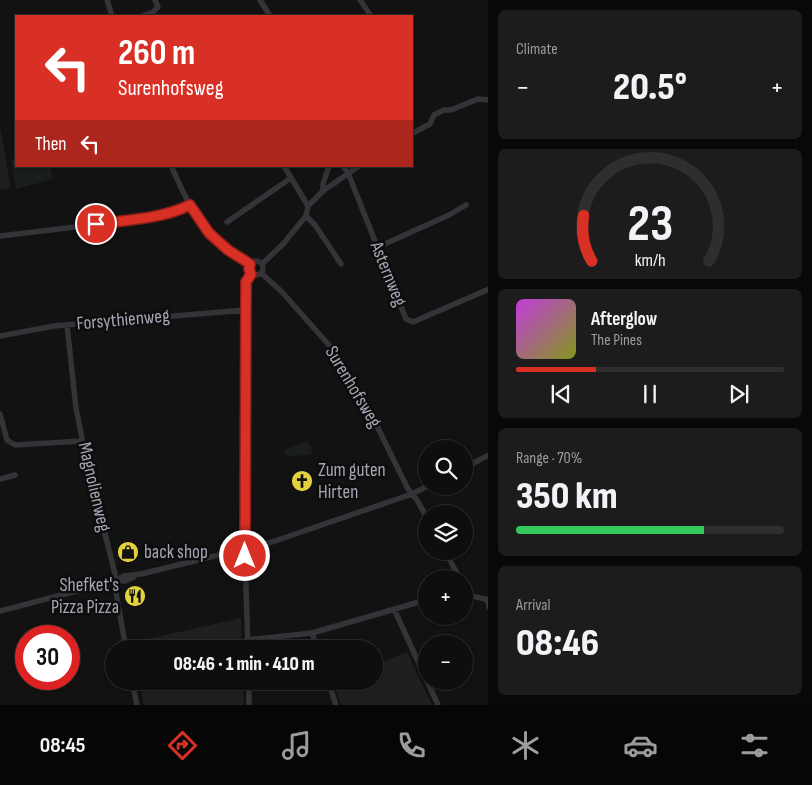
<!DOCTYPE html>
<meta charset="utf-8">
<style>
:root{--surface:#0e0e0e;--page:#1c1c1c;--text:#f1f3f6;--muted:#9b9c9e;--line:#2e2e2e;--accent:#d93025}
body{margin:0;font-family:"Sofia Sans Condensed",sans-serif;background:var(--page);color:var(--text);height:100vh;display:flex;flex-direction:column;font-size:19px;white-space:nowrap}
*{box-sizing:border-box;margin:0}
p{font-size:16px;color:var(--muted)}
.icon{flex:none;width:28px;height:28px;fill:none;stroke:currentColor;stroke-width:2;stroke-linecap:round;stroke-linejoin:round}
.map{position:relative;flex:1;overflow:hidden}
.details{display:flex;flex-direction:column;gap:10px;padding:10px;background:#080808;width:324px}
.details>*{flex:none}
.guide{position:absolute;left:15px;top:15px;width:398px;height:152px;border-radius:0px;box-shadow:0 1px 4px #0004,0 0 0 1px var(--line);background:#d93025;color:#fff;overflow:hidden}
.tools{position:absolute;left:418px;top:440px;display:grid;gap:10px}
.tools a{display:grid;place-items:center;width:55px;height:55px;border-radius:50%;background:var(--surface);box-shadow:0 1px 4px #0004,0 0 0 1px var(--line);font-size:25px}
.speed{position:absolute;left:15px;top:625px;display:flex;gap:10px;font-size:25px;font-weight:700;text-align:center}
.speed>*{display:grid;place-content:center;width:65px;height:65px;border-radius:50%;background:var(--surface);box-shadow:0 1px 4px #0004,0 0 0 1px var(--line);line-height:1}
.speed .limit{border:8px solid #d22;background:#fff;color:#111}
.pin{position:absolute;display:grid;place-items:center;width:42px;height:42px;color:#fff;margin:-21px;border:2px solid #fff;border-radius:50%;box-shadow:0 1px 5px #0007}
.me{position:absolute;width:55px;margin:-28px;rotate:0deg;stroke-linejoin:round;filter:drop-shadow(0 0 4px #0008)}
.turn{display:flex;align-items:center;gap:18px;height:105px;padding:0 20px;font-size:22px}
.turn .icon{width:65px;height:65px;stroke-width:2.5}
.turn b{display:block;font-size:35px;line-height:42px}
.then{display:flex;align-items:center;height:48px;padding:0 20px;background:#0003;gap:10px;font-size:19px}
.big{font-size:38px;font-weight:800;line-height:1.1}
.details .card{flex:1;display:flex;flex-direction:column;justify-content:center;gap:8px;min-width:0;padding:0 18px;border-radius:8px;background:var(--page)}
.details .dial{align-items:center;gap:0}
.dial svg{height:130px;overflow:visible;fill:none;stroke:var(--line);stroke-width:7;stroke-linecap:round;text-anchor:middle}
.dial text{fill:var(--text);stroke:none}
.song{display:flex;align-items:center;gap:15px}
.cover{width:60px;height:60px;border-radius:8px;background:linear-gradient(135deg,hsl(290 70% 55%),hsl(70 70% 35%))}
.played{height:5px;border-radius:2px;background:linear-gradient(90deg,var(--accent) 30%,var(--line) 30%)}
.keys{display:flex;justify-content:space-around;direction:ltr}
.heat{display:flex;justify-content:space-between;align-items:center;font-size:28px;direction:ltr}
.charge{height:8px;border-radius:4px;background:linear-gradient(90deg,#34c759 70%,var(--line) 0)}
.trip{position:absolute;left:105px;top:640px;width:278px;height:50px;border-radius:25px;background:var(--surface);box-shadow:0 1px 4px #0004,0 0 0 1px var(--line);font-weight:800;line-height:50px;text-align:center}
.menu{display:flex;height:80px;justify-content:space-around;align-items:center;background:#060606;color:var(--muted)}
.menu .icon{width:35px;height:35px}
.menu .current{color:var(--accent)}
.menu b{font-size:22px;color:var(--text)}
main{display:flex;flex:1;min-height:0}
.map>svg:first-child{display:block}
.built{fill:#1f1e20}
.green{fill:#191e1b}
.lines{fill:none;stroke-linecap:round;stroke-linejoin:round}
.minor{stroke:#343338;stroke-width:5.5}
.route-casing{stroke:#8d1f18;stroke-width:12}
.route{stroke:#d93025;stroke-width:9}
.labels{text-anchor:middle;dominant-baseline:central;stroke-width:5;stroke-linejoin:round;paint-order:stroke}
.street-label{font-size:19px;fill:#a5a6b3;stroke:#0d0d0e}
.poi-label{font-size:19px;fill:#a5a6b3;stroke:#0d0d0e;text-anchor:start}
</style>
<main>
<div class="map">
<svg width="489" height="705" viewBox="0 0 489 705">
<rect width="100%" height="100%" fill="#121213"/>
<path class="built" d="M0 127 11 188 0 190Z
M241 618 242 649H132L130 643Z
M407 652 432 705H341L333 682 374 681V665Z
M139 681H243L244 705H144Z"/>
<path class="green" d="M16 159V166H50L53 179 16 189 11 160Z
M308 441 313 454 286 457 284 450Z"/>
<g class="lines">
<path class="minor" d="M107 0 112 16
M260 0 270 16
M360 0 371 16
M142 16 153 12 158 7 155 0
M411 134 430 124 434 115 444 110H451L478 99 489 100
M171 166C182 189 192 215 210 233 221 246 236 255 250 264
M284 166 308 206
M343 166 348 173 406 319 413 322 489 289
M323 191V184L329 166
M306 216 315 225 341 264
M227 222 291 178
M0 236 151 218 165 214 190 205
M378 247 449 215 466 205
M249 268a7 7 0 1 1 14 0a7 7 0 1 1-14 0Z
M262 264 283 244 306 216 308 206 323 191 359 166
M261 273 281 291 337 354 374 420 408 489 417 500 426 516
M67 325 76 408 86 458 115 574V587L126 649
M0 336 54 326 246 310
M0 414 7 440 15 445 83 441
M464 468 489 455
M0 479 15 475
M445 551 460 579
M116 581H125L134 577
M464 594 489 600
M487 599 489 607
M394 609 426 679
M0 611 115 581 124 576 141 574 272 542 412 494 428 486
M312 633 317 649
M247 640 312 633 426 600
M248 649 245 556 246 282 251 274
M132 681 137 705
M249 681V705
M328 681 336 705
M427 681 438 705"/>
</g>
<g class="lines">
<g class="route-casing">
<path id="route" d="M96 224C128 220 161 219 190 205L209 233 228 250 250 264 249 269 251 274 246 282 245 556"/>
</g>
<use href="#route" class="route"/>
</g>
<defs>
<g id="church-disc" transform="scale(1.125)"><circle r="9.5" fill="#e2d13c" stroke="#0d0d0e"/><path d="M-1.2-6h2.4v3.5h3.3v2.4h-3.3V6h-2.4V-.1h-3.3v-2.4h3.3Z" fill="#111"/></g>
<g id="shop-disc" transform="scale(1.125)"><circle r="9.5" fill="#e2d13c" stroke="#0d0d0e"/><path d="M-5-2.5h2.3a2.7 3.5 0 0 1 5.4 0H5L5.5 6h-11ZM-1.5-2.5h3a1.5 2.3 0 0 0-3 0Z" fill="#111"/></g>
<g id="restaurant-disc" transform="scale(1.125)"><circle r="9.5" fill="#e2d13c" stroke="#0d0d0e"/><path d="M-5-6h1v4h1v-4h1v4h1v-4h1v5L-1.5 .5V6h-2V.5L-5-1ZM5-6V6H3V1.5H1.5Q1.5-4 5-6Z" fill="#111"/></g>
</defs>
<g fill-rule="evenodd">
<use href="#church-disc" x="302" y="481"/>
<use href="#shop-disc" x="128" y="552"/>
<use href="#restaurant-disc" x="135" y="596"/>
</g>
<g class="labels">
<g class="street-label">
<text transform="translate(388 274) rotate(68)">Asternweg</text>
<text transform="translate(123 320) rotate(-5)">Forsythienweg</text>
<text transform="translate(353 387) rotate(59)">Surenhofsweg</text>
<text transform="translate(94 487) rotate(77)">Magnolienweg</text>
</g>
<g class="poi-label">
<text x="318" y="470">Zum guten<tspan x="318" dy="22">Hirten</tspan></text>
<text x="144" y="552">back shop</text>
<text x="119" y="585" text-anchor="end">Shefket's<tspan x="119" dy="22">Pizza Pizza</tspan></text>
</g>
</g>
</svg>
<div class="tools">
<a><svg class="icon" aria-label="search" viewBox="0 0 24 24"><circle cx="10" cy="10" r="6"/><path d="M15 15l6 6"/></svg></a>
<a><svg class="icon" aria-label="layers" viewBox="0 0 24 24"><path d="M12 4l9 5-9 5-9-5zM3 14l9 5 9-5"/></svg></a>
<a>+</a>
<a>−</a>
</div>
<div class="speed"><div class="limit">30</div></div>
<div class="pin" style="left:96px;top:224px;background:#d93025"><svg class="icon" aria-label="arrive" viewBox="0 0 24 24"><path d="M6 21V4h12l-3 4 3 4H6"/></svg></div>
<svg class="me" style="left:245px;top:556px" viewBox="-20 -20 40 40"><circle r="17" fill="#d93025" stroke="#fff" stroke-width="3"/><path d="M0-11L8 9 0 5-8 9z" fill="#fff"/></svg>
<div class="trip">08:46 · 1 min · 410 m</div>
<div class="guide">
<div class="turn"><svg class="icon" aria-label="left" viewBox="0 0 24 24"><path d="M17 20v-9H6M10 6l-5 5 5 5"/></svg><div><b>260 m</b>Surenhofsweg</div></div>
<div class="then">Then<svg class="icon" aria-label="left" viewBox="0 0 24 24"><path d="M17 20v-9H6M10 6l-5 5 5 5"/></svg></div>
</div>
</div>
<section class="details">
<div class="card"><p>Climate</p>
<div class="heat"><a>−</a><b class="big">20.5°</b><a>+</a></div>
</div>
<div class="card dial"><svg viewBox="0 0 100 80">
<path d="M14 69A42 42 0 1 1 86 69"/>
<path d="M14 69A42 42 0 0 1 9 41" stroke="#d93025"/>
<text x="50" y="56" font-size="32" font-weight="700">23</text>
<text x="50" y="72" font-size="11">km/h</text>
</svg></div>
<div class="card">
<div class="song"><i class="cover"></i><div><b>Afterglow</b><p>The Pines</p></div></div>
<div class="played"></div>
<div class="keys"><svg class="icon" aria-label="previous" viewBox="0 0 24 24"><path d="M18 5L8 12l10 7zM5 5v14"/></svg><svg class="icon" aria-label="pause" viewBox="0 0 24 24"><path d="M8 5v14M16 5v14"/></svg><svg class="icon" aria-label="next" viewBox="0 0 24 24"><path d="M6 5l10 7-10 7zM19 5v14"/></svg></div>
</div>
<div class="card"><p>Range · 70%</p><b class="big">350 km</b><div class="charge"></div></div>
<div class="card"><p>Arrival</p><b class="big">08:46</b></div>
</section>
</main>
<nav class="menu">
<b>08:45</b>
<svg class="icon current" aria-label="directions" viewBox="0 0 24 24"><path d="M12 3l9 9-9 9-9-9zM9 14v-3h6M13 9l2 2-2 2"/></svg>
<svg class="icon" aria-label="music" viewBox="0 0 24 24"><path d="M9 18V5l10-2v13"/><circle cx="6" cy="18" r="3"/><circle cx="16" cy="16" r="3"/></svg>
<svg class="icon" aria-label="phone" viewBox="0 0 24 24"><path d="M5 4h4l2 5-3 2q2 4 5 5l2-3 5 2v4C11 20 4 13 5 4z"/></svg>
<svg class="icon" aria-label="climate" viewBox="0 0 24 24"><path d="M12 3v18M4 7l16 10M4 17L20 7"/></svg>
<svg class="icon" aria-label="car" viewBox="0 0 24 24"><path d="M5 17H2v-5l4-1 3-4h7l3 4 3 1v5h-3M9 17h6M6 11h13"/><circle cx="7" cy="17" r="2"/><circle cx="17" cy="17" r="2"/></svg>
<svg class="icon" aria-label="filters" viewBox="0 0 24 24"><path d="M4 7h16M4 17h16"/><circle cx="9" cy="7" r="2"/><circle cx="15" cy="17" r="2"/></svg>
</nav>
